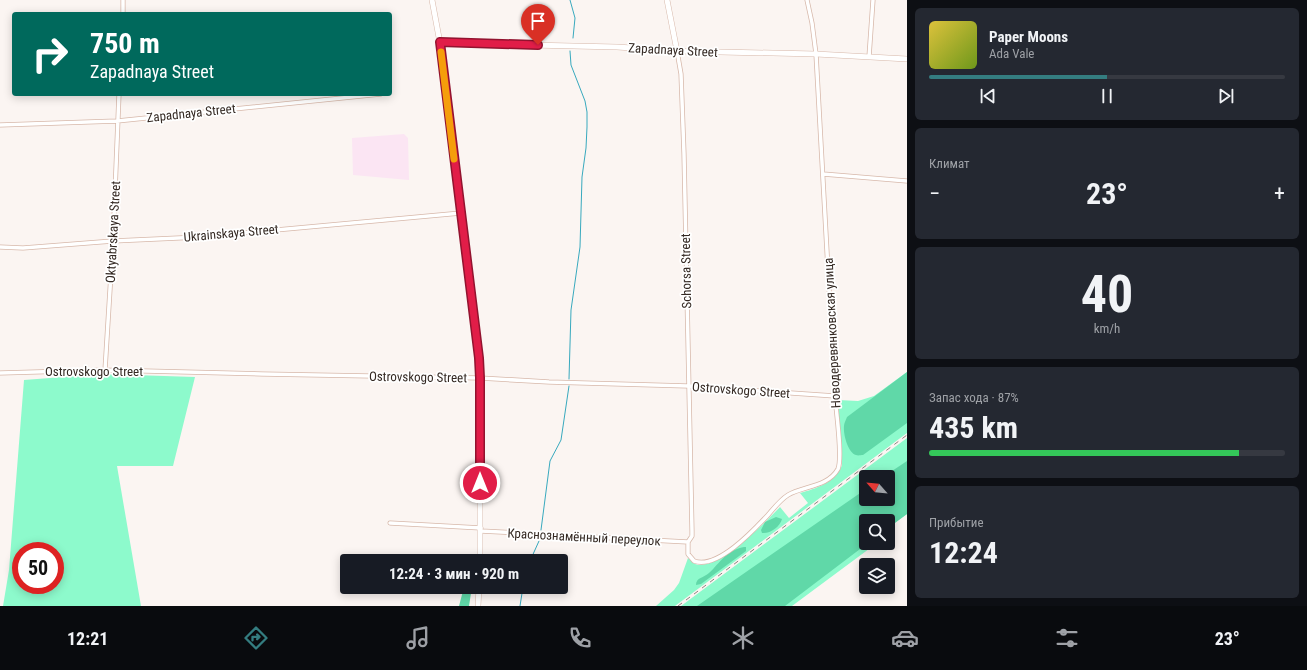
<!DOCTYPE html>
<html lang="ru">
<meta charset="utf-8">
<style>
:root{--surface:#171b24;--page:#242831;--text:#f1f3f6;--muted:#9ea1a6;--line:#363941;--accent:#347d80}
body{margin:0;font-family:"Roboto Condensed",sans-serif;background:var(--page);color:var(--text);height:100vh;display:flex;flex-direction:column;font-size:15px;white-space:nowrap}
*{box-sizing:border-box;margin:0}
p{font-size:13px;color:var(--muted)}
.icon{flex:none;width:22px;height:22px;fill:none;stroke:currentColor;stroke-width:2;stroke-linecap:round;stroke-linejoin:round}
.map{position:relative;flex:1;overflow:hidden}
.drawer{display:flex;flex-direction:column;gap:8px;padding:8px;background:#0d0f14;width:400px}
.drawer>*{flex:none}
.hud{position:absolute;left:12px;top:12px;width:380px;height:84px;border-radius:4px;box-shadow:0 2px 10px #0003;background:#00695c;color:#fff;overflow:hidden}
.needle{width:26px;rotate:297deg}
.tools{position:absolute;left:859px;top:470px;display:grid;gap:8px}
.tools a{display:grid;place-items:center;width:36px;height:36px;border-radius:4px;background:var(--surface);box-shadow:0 2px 10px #0003;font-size:20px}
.speed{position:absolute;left:12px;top:542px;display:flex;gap:8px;font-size:20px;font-weight:700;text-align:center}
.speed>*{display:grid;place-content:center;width:52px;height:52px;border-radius:50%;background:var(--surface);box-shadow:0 2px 10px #0003;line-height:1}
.speed .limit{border:6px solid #d22;background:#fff;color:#111}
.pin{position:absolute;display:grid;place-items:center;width:34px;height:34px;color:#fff;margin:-41px -17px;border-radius:50% 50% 50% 0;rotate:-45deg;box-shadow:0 0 4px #0007}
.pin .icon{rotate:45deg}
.me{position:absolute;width:44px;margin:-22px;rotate:0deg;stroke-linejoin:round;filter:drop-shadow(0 0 3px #0008)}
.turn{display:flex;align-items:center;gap:14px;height:84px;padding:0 12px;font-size:18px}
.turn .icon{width:52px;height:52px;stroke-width:2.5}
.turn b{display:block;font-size:28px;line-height:34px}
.big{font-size:30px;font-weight:700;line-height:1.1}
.drawer .tile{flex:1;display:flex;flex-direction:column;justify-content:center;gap:6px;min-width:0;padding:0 14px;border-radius:6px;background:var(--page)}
.drawer .dial{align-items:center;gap:0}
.dial b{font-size:52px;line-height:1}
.song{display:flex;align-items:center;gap:12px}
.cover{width:48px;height:48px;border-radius:6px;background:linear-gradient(135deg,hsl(50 70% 55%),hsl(80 70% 35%))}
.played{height:4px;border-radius:2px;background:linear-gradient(90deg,var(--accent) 50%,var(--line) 50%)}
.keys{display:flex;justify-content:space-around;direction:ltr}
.heat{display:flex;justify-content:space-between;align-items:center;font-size:22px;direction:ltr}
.charge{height:6px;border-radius:3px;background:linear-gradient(90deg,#34c759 87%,var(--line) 0)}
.trip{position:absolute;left:340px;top:554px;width:228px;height:40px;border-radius:4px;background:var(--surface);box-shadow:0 2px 10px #0003;font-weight:700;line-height:40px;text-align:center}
.menu{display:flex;height:64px;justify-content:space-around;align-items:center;background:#090b0e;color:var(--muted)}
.menu .icon{width:28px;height:28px}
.menu .on{color:var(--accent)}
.menu b{font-size:18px;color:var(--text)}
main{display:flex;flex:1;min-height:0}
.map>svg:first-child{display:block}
.education{fill:#fbe5f3}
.green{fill:#8dfacc;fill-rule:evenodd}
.forest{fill:#60d8a8}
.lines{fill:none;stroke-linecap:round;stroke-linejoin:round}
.stream{stroke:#38a9be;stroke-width:1}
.minor-casing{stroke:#d7b8aa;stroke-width:5}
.secondary-casing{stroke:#d7b8aa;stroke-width:6}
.minor{stroke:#fff;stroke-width:3.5}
.secondary{stroke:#fff;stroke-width:5}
.rail{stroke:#8d847f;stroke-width:1;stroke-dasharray:5 5;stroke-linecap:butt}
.route-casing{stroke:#92132f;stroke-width:10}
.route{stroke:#e11d48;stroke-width:7}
.slow{stroke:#f59e0b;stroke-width:7}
.labels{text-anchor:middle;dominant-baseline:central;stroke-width:3.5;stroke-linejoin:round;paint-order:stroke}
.street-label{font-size:13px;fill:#342923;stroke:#fff}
</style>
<main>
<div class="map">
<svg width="907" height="606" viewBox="0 0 907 606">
<rect width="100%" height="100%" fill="#fbf5f2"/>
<path class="education" d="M404 134 408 138 409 180 353 175 352 138Z"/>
<path class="green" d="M907 372V433L675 606H656L674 590 679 583 688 558C691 560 693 563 695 564 718 572 765 522 780 507L789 518 808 503 800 493C815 489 837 482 842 465L838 400 858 401 874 396Z
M102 374 195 377 173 466H117L141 606H3L9 570 24 380ZM21 551H55V585H21Z
M907 438V514L888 528V521H866V543H877L792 606H681ZM866 477H888V499H866Z"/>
<path class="forest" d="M907 372V423L863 455C861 455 858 456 856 455 848 453 843 434 844 426 844 423 846 420 847 417Z
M907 461V514L888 528V521H866V543H868L785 606H697L866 489V499H888V477H883Z
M776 517 782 519C780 527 770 534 762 533L761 530 765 522Z
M744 547H746V551L701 584 696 585C696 577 704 578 709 573 721 562 725 551 744 547Z
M464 587H472L469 606H459Z"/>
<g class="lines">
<path class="stream" d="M570 0 575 18 573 38
M569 379 571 310 580 247 582 177 586 148 587 127V112L585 101 571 65 570 51
M541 530 550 461 561 440 569 386
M530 561 539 541
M520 606 523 587"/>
<g class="minor-casing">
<path id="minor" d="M123 14V0
M677 51 681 74 684 154 692 531V536L688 542
M869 57 873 0
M0 125 117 121 381 94
M823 174 907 181
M0 247 23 248 113 241 200 237 461 213
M105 370 113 241 119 94
M0 373 105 370 262 374 480 378 549 382 688 386 835 396
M390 523 481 528
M481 531 688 542
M688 542V554L694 561C717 570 754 530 768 515 774 508 780 500 788 495 803 486 828 487 838 469 843 457 836 411 835 396L816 54 812 23 807 0"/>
</g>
<g class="secondary-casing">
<path id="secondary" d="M432 0 440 43 479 358 480 378V561
M667 0 677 51
M440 43 617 47 677 51 816 54 907 59
M478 606 479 587"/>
</g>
<use href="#minor" class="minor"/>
<use href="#secondary" class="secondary"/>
<path class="rail" d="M678 606 907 435"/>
</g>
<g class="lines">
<g class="route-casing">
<path id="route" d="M480 483V378L479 358 440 42 538 45"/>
</g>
<use href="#route" class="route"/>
<path class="slow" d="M441 52 454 159"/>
</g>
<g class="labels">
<g class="street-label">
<text transform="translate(673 50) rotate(3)">Zapadnaya Street</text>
<text transform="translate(191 113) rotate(-6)">Zapadnaya Street</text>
<text transform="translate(113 232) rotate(-87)">Oktyabrskaya Street</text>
<text transform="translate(231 233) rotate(-5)">Ukrainskaya Street</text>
<text transform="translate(686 271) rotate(-91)">Schorsa Street</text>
<text transform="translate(832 333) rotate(-93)">Новодеревянковская улица</text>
<text x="94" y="371">Ostrovskogo Street</text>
<text transform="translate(418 377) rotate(1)">Ostrovskogo Street</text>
<text transform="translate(741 390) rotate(4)">Ostrovskogo Street</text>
<text transform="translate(584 537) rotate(3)">Краснознамённый переулок</text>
</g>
</g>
</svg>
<div class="tools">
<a><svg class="needle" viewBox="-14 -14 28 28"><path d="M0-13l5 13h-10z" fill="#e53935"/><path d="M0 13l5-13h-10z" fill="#9ea1a6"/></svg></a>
<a><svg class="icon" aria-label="search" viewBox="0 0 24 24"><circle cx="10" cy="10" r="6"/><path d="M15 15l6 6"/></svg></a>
<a><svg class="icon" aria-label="layers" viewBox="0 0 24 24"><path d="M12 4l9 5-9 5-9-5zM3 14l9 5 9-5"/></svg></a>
</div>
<div class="speed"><div class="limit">50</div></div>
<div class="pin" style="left:538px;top:45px;background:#d93025"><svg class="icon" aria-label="arrive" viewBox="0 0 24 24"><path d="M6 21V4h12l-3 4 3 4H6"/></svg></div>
<svg class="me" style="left:480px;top:483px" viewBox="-20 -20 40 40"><circle r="17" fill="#e11d48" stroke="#fff" stroke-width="3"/><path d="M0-11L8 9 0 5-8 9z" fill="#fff"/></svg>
<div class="trip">12:24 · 3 мин · 920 m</div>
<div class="hud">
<div class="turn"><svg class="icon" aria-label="right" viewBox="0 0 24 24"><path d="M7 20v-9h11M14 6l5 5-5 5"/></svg><div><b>750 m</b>Zapadnaya Street</div></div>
</div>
</div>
<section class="drawer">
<div class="tile">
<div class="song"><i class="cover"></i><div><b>Paper Moons</b><p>Ada Vale</p></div></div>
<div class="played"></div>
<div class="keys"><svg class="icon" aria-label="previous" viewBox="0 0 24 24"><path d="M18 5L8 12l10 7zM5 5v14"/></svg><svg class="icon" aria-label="pause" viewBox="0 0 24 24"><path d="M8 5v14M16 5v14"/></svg><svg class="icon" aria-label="next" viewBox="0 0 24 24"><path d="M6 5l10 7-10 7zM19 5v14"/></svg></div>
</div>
<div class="tile"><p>Климат</p>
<div class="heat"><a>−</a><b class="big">23°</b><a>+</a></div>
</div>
<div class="tile dial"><b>40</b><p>km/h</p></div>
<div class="tile"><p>Запас хода · 87%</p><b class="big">435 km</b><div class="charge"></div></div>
<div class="tile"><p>Прибытие</p><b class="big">12:24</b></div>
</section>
</main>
<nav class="menu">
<b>12:21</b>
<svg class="icon on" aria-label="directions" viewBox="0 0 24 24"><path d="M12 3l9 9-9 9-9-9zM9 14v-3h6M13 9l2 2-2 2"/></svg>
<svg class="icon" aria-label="music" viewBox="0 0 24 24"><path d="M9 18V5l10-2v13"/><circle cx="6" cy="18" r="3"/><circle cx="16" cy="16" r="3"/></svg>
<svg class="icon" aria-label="phone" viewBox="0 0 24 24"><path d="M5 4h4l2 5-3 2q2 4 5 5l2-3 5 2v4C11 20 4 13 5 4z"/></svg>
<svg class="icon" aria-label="climate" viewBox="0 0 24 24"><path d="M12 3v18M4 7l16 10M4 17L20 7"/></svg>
<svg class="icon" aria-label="car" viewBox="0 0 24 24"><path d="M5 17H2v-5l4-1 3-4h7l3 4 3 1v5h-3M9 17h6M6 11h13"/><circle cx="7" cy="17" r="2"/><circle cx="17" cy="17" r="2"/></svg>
<svg class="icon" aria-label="filters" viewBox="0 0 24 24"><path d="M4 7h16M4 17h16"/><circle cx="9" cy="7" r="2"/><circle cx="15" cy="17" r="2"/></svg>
<b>23°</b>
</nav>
